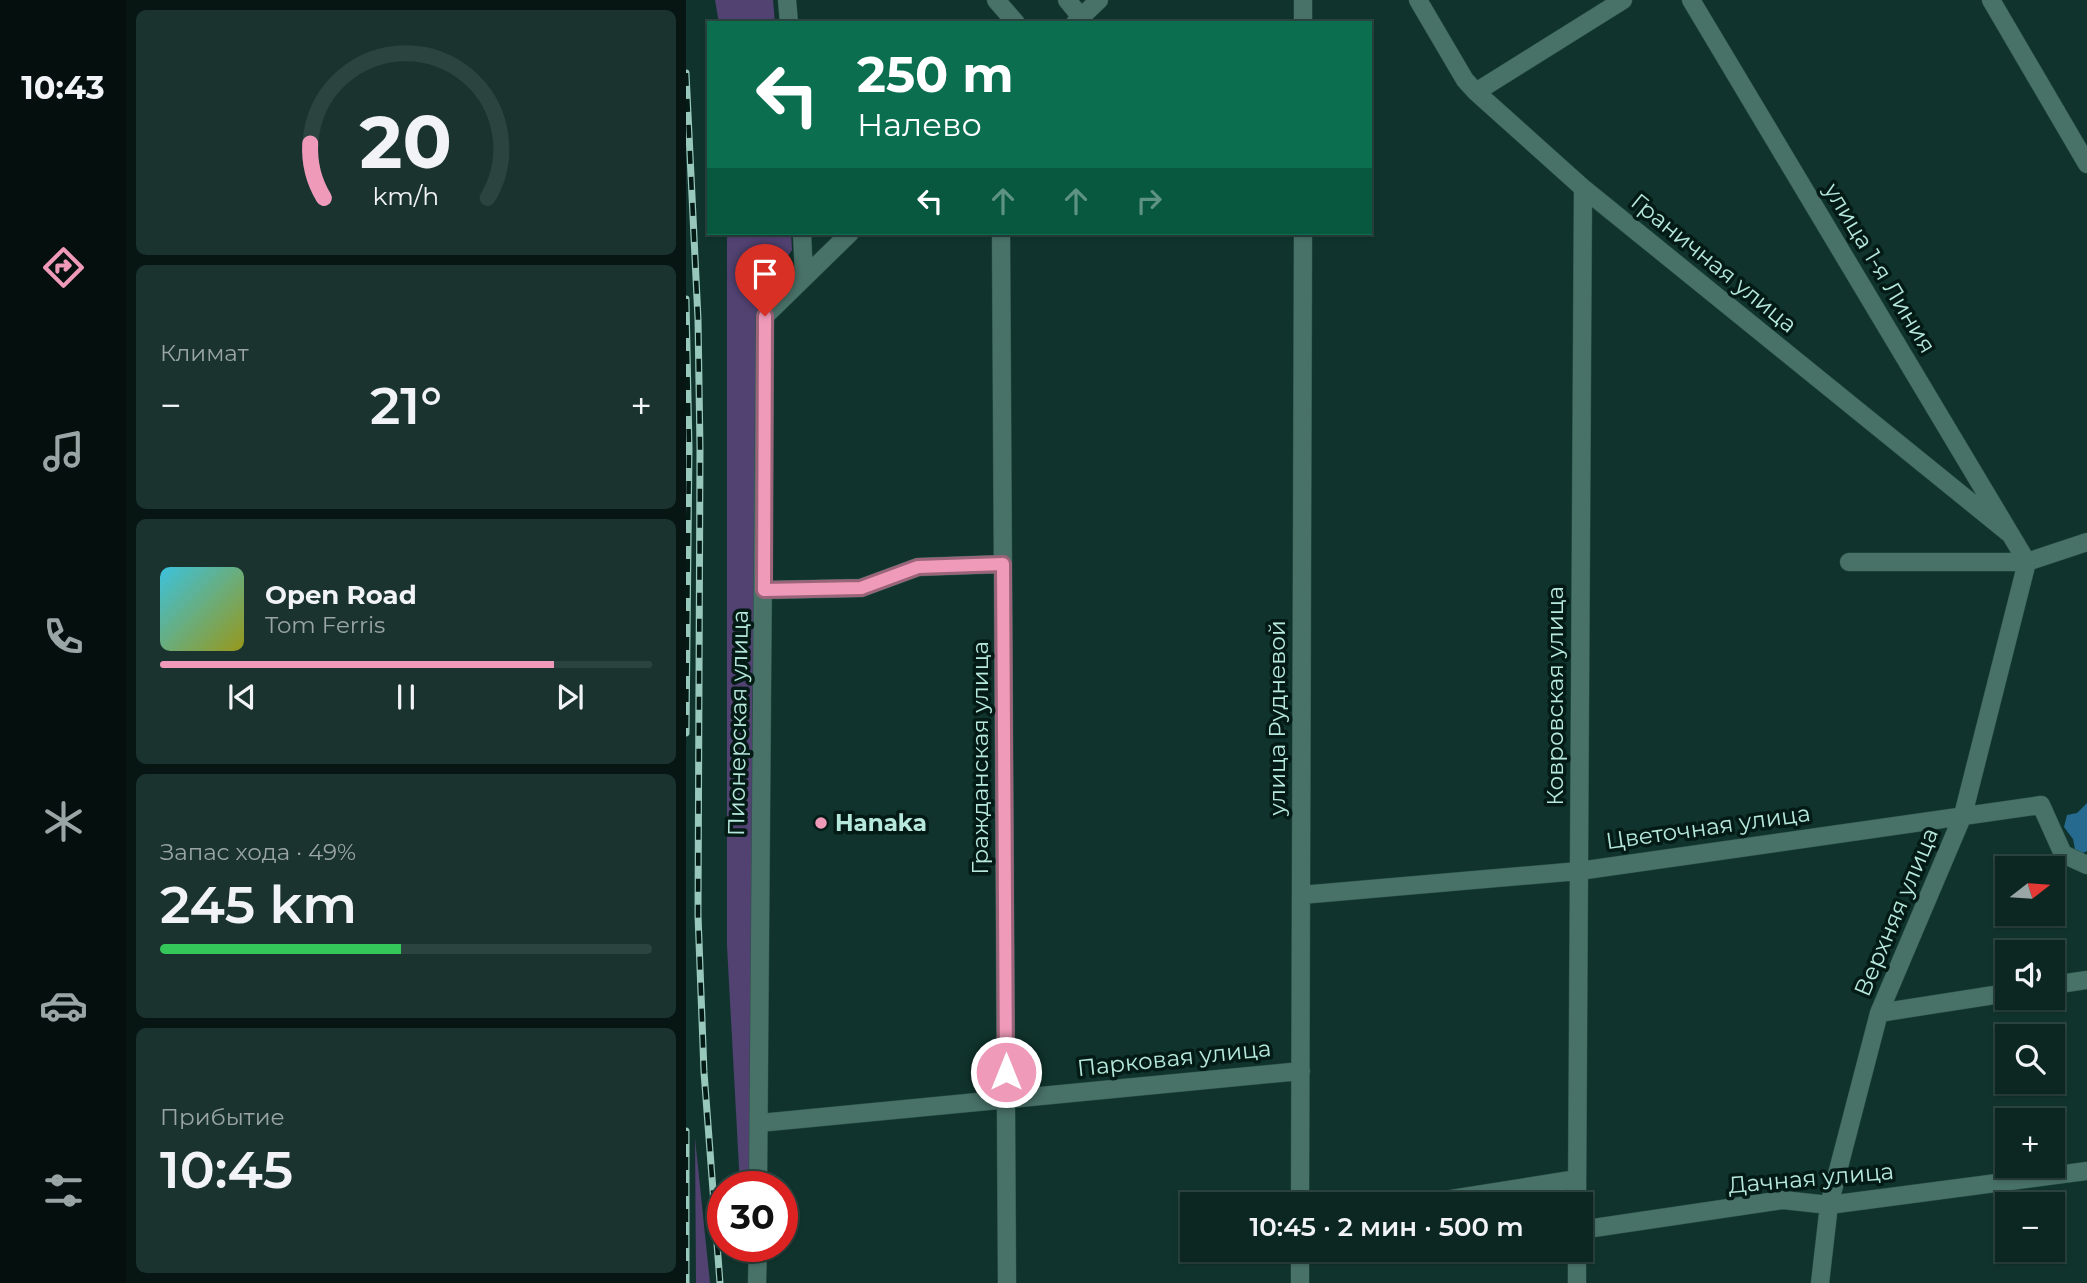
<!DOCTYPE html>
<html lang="ru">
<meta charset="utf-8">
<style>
:root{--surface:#0c2722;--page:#1a332f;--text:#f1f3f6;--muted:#9aa5a5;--line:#2c4440;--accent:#ef9ab8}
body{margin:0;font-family:Montserrat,sans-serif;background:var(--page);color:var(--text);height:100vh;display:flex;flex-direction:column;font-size:26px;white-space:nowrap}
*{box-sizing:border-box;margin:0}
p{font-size:23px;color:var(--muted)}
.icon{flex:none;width:38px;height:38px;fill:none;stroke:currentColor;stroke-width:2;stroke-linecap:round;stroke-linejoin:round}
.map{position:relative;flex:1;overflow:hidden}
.panel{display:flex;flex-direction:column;gap:10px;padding:10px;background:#071513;width:560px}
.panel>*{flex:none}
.top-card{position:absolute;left:21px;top:21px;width:665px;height:214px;border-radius:0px;box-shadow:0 2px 5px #0004,0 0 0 2px var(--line);background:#0b6e4f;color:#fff;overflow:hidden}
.needle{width:46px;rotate:73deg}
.tools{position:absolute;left:1309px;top:856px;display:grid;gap:14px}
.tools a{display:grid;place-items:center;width:70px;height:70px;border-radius:0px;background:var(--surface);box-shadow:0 2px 5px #0004,0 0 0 2px var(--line);font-size:35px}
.speed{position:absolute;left:21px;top:1171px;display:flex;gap:14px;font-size:35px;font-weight:700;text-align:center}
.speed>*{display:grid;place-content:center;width:91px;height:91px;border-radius:50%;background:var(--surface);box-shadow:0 2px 5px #0004,0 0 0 2px var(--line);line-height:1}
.speed .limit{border:10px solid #d22;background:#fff;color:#111}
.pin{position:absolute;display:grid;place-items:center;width:60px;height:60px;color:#fff;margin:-72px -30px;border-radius:50% 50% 50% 0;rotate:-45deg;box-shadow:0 0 7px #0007}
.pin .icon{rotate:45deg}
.me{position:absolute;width:77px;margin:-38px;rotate:0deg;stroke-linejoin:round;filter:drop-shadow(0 0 5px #0008)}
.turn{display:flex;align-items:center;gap:24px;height:147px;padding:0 35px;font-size:32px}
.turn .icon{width:91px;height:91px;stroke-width:2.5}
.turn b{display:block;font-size:49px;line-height:60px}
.lanes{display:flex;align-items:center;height:66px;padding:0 35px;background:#0003;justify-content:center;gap:35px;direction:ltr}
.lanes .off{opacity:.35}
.big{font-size:52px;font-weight:600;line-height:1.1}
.panel .widget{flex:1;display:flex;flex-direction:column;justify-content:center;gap:10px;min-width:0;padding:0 24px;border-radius:10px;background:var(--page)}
.panel .dial{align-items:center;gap:0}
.dial svg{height:182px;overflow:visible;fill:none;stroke:var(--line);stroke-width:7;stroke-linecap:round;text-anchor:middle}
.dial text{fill:var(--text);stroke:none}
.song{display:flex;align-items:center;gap:21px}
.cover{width:84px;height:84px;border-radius:10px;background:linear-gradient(135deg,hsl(190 70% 55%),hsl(60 70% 35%))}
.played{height:7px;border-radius:4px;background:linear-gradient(90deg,var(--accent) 80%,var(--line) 80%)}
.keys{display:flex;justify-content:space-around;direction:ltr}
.heat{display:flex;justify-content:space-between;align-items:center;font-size:38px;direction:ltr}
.charge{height:10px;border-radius:5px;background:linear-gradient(90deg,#34c759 49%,var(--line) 0)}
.trip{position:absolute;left:494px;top:1192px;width:413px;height:70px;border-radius:0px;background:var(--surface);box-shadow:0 2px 5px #0004,0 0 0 2px var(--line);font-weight:600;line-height:70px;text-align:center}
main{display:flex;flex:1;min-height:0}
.dock{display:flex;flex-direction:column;width:126px;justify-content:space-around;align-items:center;background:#05100e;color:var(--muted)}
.dock .icon{width:49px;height:49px}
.dock .selected{color:var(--accent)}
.dock b{font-size:32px;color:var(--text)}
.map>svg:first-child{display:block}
.green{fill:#514272}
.water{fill:#266a8f}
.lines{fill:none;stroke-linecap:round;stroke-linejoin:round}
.minor-casing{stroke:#2b5149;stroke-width:19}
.minor{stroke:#487167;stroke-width:18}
.rail-casing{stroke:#98c7bc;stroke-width:7}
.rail{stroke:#031a15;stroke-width:4.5;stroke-dasharray:13;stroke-linecap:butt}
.route-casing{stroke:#9b6478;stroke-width:18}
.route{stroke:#ef9ab8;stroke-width:12}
.poi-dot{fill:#ef9ab8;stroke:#031a15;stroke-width:2.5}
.labels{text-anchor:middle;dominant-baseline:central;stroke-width:7;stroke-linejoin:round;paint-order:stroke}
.street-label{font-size:23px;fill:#b6e8db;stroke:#031a15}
.poi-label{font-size:23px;font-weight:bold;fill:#b6e8db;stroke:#031a15;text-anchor:start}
</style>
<main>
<nav class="dock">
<b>10:43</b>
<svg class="icon selected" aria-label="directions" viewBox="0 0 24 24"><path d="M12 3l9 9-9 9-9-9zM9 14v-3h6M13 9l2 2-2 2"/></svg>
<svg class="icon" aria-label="music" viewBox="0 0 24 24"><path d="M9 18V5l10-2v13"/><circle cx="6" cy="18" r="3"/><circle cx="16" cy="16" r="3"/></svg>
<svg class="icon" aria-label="phone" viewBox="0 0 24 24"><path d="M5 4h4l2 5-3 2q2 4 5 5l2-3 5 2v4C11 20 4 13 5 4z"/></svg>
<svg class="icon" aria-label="climate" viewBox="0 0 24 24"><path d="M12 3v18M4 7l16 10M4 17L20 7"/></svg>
<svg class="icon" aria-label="car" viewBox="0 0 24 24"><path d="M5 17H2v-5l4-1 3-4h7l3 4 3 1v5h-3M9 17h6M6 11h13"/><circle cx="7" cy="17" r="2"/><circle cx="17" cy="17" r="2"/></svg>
<svg class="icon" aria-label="filters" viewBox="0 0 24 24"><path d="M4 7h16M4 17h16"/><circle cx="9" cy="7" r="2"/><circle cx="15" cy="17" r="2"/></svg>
</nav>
<section class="panel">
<div class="widget dial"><svg viewBox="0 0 100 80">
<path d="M14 69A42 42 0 1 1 86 69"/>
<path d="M14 69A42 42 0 0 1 8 45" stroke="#ef9ab8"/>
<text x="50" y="56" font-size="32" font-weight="700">20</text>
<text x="50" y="72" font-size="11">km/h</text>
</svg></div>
<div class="widget"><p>Климат</p>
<div class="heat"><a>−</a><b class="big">21°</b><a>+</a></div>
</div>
<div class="widget">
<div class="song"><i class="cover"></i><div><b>Open Road</b><p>Tom Ferris</p></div></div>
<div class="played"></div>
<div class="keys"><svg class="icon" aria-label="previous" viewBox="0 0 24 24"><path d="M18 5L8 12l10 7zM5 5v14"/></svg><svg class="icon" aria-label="pause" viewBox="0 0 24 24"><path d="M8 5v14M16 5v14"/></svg><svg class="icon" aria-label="next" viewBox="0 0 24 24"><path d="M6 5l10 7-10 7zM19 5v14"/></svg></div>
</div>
<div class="widget"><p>Запас хода · 49%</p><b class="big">245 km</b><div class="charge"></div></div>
<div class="widget"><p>Прибытие</p><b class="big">10:45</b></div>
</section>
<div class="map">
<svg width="1401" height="1283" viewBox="0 0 1401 1283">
<rect width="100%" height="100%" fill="#10342d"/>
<path class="green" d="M29 0H87L89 23H33Z
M41 233H105L106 250 72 300 66 739V1186H54L41 946Z
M9 1138 24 1283H10Z"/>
<path class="water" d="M1401 803V851L1395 854 1389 849 1387 839 1378 827 1381 815 1391 813Z"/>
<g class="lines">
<g class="minor-casing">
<path id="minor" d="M101 0 103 23
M310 0 330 23
M381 0 395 17
M732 0 779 80 790 92 897 188 1324 534
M1005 0 1341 562
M1305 0 1401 164
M389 23 413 0
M617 23V0
M790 92 937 0
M116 233 118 276
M315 233 321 1283
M1163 562H1341L1401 542
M78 590 175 588 232 567 317 564
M615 895 893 871 1355 805 1377 854 1401 865
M1367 985 1401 980
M1193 1013 1321 993
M73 1123 615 1071
M72 1186 79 316 164 233
M614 1204 617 233
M734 1204 891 1179
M891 1204 897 188
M894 1230 1097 1200 1143 1205 1401 1171
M71 1283 72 1246
M614 1283V1250
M891 1283V1250
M1134 1283 1143 1205 1193 1013 1277 815 1341 562"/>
</g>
<use href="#minor" class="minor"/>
<g class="rail-casing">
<path id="rail" d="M0 73 12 319 14 449 12 915 18 1072 34 1283
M0 299 3 448 0 733
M0 1131V1283"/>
</g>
<use href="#rail" class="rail"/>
</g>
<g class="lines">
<g class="route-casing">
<path id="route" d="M79 316 78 590 175 588 232 567 317 564 320 1072"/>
</g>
<use href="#route" class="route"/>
</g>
<circle class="poi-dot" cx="135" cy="823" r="7"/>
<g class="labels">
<g class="street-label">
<text transform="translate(1028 263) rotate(39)">Граничная улица</text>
<text transform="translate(1194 268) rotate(59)">улица 1-я Линия</text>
<text transform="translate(869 696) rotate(-90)">Ковровская улица</text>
<text transform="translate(591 718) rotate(-90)">улица Рудневой</text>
<text transform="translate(52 723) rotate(-89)">Пионерская улица</text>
<text transform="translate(294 758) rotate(-90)">Гражданская улица</text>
<text transform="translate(1022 827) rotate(-8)">Цветочная улица</text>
<text transform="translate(1210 912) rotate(-67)">Верхняя улица</text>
<text transform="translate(488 1058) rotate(-6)">Парковая улица</text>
<text transform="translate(1125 1178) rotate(-5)">Дачная улица</text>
</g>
<g class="poi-label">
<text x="149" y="823">Hanaka</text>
</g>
</g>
</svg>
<div class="tools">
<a><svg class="needle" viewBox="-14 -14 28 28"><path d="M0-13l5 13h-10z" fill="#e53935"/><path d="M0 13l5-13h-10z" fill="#9aa5a5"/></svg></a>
<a><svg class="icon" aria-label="sound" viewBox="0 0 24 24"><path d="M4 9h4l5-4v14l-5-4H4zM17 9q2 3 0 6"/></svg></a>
<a><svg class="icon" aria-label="search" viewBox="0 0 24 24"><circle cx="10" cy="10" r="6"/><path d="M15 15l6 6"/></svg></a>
<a>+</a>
<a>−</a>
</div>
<div class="speed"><div class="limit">30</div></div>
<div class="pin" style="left:79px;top:316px;background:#d93025"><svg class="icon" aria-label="arrive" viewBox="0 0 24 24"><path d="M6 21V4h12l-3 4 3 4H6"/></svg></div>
<svg class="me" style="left:320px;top:1072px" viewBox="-20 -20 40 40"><circle r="17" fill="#ef9ab8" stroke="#fff" stroke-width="3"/><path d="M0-11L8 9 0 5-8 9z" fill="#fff"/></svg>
<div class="trip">10:45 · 2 мин · 500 m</div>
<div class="top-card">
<div class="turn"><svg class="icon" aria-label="left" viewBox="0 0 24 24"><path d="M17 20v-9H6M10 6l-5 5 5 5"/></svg><div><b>250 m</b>Налево</div></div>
<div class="lanes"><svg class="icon" aria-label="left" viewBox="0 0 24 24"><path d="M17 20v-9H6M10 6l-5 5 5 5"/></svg><svg class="icon off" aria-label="ahead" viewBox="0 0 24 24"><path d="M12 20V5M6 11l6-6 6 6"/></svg><svg class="icon off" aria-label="ahead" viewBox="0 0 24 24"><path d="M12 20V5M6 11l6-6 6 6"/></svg><svg class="icon off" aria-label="right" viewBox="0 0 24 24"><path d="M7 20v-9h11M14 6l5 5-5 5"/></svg></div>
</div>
</div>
</main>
